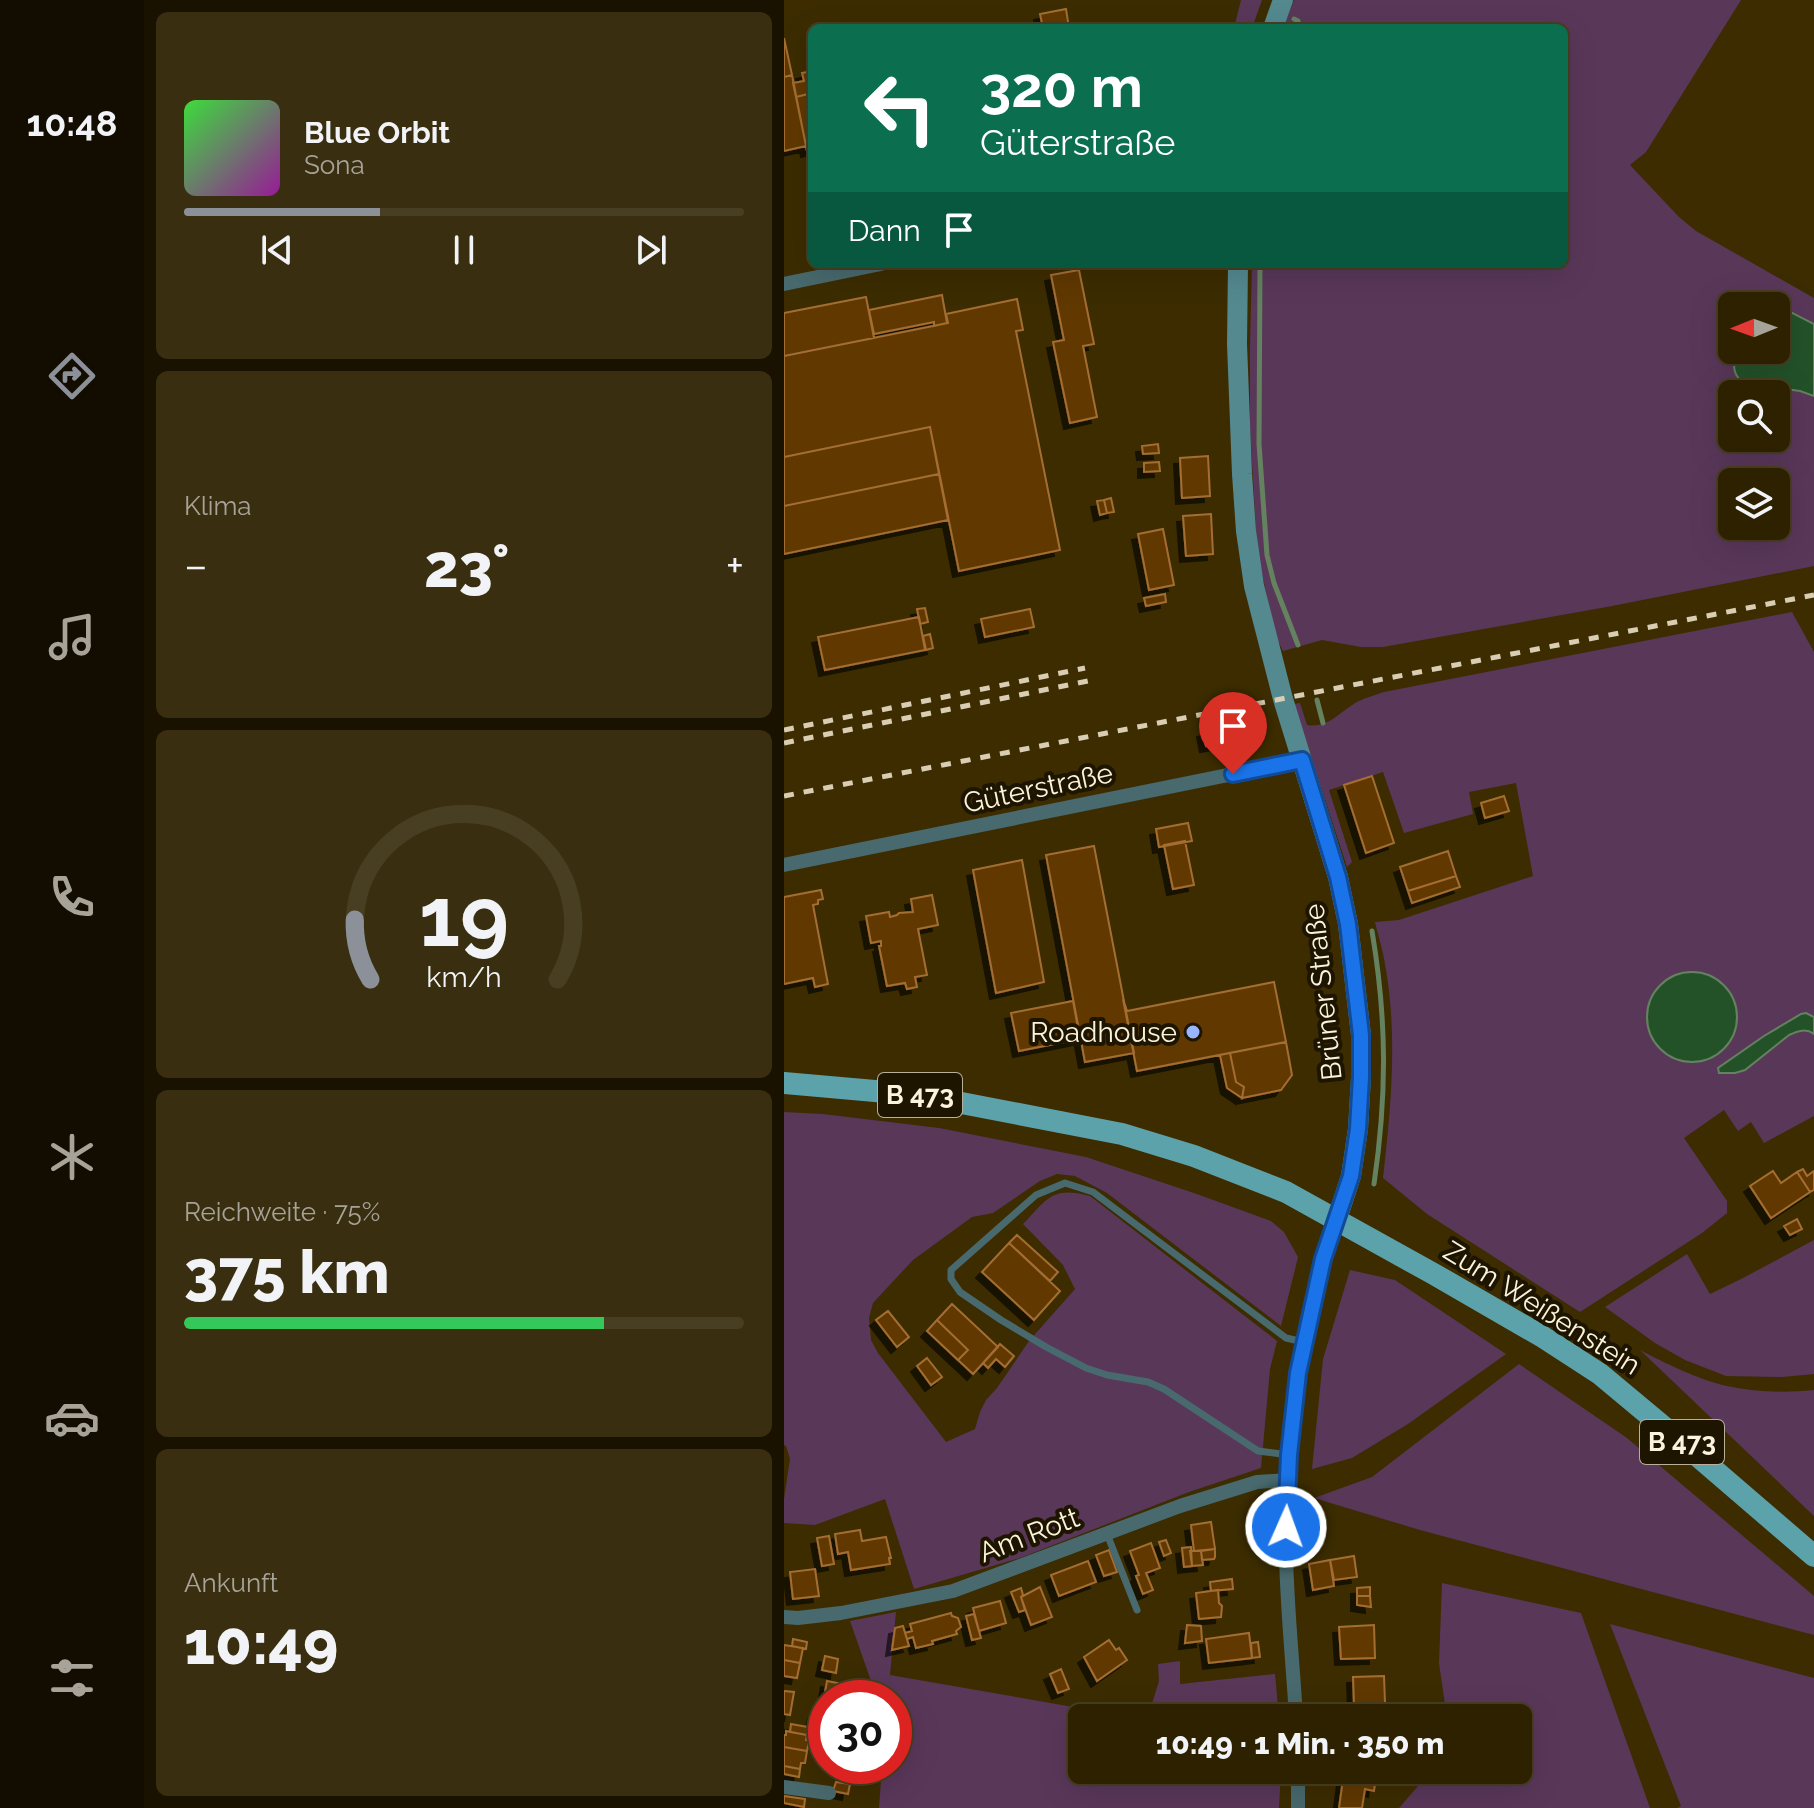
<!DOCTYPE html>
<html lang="de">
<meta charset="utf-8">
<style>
:root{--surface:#2d2100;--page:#392e0f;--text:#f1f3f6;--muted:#a7a399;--line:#483e22;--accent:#8c9099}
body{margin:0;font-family:Raleway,sans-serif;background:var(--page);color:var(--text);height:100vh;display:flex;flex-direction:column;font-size:30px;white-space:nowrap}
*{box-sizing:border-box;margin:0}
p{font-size:26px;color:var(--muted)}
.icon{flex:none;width:44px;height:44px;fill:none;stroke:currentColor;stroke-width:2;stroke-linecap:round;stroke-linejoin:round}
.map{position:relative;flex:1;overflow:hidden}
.panel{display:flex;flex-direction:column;gap:12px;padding:12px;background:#191200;width:640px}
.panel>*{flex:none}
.hud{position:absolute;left:24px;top:24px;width:760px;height:244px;border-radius:12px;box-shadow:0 8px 32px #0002,0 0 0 2px var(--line);background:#0b6e4f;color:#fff;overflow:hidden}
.needle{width:52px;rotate:269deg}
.buttons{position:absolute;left:934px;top:292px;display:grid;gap:16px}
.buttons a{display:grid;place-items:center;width:72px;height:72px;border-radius:12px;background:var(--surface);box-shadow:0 8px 32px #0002,0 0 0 2px var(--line);font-size:40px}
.speed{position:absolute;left:24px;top:1680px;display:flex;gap:16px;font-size:40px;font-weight:700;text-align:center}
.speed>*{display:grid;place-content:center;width:104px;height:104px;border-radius:50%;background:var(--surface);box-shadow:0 8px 32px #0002,0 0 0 2px var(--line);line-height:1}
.speed .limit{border:12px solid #d22;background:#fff;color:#111}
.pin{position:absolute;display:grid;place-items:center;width:68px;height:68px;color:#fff;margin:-82px -34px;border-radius:50% 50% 50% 0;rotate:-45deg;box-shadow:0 0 8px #0007}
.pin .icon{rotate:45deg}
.me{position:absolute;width:88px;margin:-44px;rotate:2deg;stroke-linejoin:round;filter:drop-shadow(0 0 6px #0008)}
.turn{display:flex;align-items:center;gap:28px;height:168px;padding:0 40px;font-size:36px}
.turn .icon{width:104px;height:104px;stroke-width:2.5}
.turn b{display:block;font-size:56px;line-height:68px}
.then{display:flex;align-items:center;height:76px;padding:0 40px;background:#0003;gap:16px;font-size:30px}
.big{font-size:60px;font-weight:800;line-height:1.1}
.panel .card{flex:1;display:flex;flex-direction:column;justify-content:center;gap:12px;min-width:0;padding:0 28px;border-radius:12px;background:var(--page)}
.panel .dial{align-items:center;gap:0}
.dial svg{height:208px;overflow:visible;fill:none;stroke:var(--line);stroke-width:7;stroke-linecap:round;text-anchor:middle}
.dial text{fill:var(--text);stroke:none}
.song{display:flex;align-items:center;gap:24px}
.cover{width:96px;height:96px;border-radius:12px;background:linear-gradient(135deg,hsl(120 70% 55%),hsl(300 70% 35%))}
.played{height:8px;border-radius:4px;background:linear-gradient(90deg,var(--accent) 35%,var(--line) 35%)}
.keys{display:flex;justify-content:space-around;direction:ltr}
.heat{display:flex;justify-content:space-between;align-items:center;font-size:44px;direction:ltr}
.charge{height:12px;border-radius:6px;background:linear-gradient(90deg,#34c759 75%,var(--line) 0)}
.trip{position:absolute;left:284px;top:1704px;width:464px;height:80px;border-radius:12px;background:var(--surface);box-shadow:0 8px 32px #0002,0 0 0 2px var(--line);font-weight:800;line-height:80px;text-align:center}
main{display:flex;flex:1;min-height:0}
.dock{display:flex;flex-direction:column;width:144px;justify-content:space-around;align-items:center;background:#120d00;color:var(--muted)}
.dock .icon{width:56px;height:56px}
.dock .active{color:var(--accent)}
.dock b{font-size:36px;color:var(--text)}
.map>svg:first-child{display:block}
.green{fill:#593759;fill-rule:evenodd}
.water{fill:#235229;stroke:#64825f;stroke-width:2}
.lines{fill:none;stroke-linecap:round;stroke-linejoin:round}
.stream{stroke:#64825f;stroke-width:5}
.building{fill:#603905;stroke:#a46e32;stroke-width:2;filter:url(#shadow)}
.lane{stroke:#48696d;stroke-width:7}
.street{stroke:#48696d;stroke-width:14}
.secondary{stroke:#548990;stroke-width:20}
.primary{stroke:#5ca2ab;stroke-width:22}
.rail{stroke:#d9ceb4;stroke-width:5;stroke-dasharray:10 10;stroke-linecap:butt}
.route-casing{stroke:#114b97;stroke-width:20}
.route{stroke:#1a73e8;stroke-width:14}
.poi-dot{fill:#98b5fd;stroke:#1e1500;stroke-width:3}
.labels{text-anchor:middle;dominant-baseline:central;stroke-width:8;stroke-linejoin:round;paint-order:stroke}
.shield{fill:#1e1500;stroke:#b9b09b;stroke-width:2}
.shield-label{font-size:26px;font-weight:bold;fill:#fcf3dd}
.street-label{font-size:28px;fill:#fcf3dd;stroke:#1e1500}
.poi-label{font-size:28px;fill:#fcf3dd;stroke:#1e1500;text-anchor:end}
</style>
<main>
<nav class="dock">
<b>10:48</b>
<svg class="icon active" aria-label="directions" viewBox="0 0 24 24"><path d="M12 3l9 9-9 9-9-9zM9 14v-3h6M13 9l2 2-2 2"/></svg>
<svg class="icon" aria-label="music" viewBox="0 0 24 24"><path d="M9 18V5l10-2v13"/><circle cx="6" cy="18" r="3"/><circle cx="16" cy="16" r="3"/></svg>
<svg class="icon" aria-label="phone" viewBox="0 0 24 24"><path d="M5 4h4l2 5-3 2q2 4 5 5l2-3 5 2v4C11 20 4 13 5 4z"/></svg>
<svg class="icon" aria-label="climate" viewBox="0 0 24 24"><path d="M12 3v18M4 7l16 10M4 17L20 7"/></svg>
<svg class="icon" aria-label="car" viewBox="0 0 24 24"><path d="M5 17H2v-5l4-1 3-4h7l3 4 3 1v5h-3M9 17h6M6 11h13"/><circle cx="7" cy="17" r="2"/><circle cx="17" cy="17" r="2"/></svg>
<svg class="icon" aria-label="filters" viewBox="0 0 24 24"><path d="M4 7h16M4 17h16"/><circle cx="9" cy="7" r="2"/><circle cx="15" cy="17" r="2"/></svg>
</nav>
<section class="panel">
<div class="card">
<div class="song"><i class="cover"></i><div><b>Blue Orbit</b><p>Sona</p></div></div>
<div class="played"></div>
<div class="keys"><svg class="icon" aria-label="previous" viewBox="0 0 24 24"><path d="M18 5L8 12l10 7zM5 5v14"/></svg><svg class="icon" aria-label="pause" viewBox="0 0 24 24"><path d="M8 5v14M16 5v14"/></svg><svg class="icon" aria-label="next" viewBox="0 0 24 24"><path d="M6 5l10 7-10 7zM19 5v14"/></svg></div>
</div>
<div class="card"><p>Klima</p>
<div class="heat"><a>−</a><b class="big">23°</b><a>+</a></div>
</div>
<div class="card dial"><svg viewBox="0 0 100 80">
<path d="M14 69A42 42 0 1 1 86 69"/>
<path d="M14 69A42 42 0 0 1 8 46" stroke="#8c9099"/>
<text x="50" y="56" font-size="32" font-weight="700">19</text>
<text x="50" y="72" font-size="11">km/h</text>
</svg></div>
<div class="card"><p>Reichweite · 75%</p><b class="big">375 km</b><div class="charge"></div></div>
<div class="card"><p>Ankunft</p><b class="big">10:49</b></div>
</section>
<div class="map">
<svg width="1030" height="1808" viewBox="0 0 1030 1808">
<defs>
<filter id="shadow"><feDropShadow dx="-6" dy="6" stdDeviation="0" flood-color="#0009"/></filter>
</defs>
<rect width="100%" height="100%" fill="#3c2c00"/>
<path class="green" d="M457 0H478L468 28H450Z
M510 0H957L862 152 846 165 895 217 912 231 1030 298V324L985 302 976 306H948V350H955L950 365 958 383 1016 391 1030 396V566L828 606 599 647H577L538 640 499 651 492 637 486 612 473 549 466 427V345L468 264H780V28H499ZM948 394H992V438H948ZM948 482H992V526H948Z
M1008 612 1030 652V1017L1022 1013 1017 1014 980 1036 934 1068 989 1049 1005 1035 1014 1031 1021 1030 1030 1034V1116L980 1143 967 1122 954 1131 940 1110 900 1138 943 1201V1213L918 1233 796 1312 643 1214 599 1178C607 1107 614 1035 601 964 599 950 594 936 591 922L615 920 749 876 732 783 685 792 689 814 620 833 599 772 545 790 568 862 563 867 510 704 516 703 523 725C545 729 557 710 575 701 583 697 592 695 600 692Z
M0 1112 39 1114 155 1128 302 1157 410 1193 487 1221 500 1232 514 1257 497 1326 323 1193 291 1176 273 1174 256 1181 209 1213 188 1217 129 1260 89 1303 85 1318 87 1340 94 1353 162 1442 191 1429 196 1412 202 1400 213 1388 245 1341 291 1289 279 1265 239 1224C264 1198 268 1186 306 1196L493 1341 486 1369 477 1468 405 1492 236 1558 130 1589 101 1499 31 1525 0 1523V1499L6 1459 2 1446 0 1445Z
M1030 1240V1374L998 1377 942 1376 901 1360 871 1343 821 1307 903 1254 926 1294 959 1278Z
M566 1270 611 1280 722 1354 624 1424 568 1458 528 1469 539 1359Z
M856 1350C881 1363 915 1380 943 1386 972 1392 1000 1393 1030 1390V1516Z
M735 1364 843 1438 1030 1596V1635L636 1530 530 1498 588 1477Z
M658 1583 797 1613 866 1808H615L648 1770H734V1718H663L655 1663Z
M112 1612 106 1675 352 1718H298V1770H497L495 1808H95L98 1766H110V1698H93L66 1621Z
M826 1624 1030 1678V1808H893L897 1806Z
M396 1661V1684L491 1674 495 1718H355L365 1713 375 1681 374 1664Z"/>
<path class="water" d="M985 301 1030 324V396L1016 391 958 383C947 370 949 365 955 350H992V306H976Z
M863 1017a45 45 0 1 1 90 0a45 45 0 1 1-90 0Z
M1022 1013 1030 1017V1034C1022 1028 1014 1031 1005 1035L961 1070 951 1073H935L934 1068 980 1036 1017 1014Z"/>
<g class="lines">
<path class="stream" d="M510 19 514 21 511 28
M476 264 475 444 483 555 490 583 514 645
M533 700 539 723
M588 931C603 1020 603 1095 590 1184"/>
</g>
<path class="building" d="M282 9 285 28H259L256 14Z
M0 38 8 75 0 77Z
M28 71V93L12 97 9 83 20 81 18 73Z
M8 75 22 146 0 151V77Z
M28 93V150L23 151 12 97Z
M295 270 310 344 299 346 313 417 286 423 269 342 280 340 267 275Z
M158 295 163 323 150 326V322L90 334 85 310Z
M82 297 90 338 0 356V313Z
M233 299 239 330 232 331 276 550 175 571 146 427 0 457V356L164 323 162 314Z
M146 427 155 474 0 506V457Z
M374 444 375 453 359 454 358 446Z
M424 456 426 496 398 498 396 458Z
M375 462 376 471 360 472V463Z
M155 474 164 520 0 554V506Z
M327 498 330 512 323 513 320 500Z
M320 500 323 513 316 515 313 501Z
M427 514 429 554 402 556 399 516Z
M379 529 390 585 365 590 354 534Z
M381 594 382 602 362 606 360 598Z
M141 608 144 622 136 624 133 609Z
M246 609 250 627 201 637 197 619Z
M135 617 141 650 41 670 34 637Z
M146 634 149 648 142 650 139 636Z
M450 725 453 741 422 746 419 731Z
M588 776 610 843 582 853 560 785Z
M720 796 725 811 701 818 697 803Z
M404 823 408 841 375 847 372 829Z
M401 841 410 885 389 889 380 845Z
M310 846 350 1053 301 1062 262 855Z
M664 851 672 876 624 891 616 867Z
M238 860 260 982 212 993 189 870Z
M672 876 676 887 628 903 624 891Z
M37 890 39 899 34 900V904L29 905 44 984 31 987 29 978 0 984V897Z
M148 895 154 925 134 929 143 975 131 977 133 987 123 989 121 983 103 986 95 946H97V941L87 943 82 916 105 912 106 917 113 915 115 913 129 912 127 899Z
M490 982 502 1042 353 1071 339 999 343 1011Z
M289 1001 296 1039 235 1051 227 1013Z
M502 1042 508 1075 497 1090 458 1098 460 1087 452 1082 446 1053Z
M446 1053 452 1082 460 1087 458 1098 443 1088 436 1055Z
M1019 1169 1023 1176 1030 1171V1190L1026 1192 1013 1172Z
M989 1171 997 1183 1013 1172 1026 1192 987 1218 966 1186Z
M1013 1219 1018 1229 1006 1235 1000 1226Z
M233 1235 274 1272 266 1281 225 1243Z
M225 1243 276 1291 250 1320 198 1272Z
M168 1304 214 1347 189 1374 174 1360 184 1350 153 1320Z
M104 1311 125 1337 113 1347 92 1320Z
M153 1320 184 1350 174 1360 143 1331Z
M216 1344 230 1356 221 1367 212 1359 204 1368 199 1363Z
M143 1358 158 1377 147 1385 133 1366Z
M427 1522 431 1549 410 1551 407 1525Z
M76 1530 78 1541 102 1537 107 1558H105L106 1564 67 1570 64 1552 54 1554 51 1534Z
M45 1536 50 1564 38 1566 33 1538Z
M382 1540 387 1553 380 1556 375 1542Z
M367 1543 376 1568 362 1573 369 1590 359 1594 352 1576 355 1575 346 1551Z
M407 1547 408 1566 400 1567 398 1548Z
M431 1549V1557L430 1559 418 1560 417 1551Z
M325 1550 333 1572 320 1576 312 1555Z
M406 1551H417L419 1565 408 1566Z
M570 1556 573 1577 550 1580 546 1560Z
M546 1560 550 1586 529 1590 525 1564Z
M304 1561 312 1582 275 1596 267 1575Z
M31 1569 35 1596 9 1599 6 1572Z
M448 1579 449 1589 427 1591 426 1582Z
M256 1587 268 1617 247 1625 237 1597Z
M586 1587V1596H573V1588Z
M237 1588 239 1595 237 1597 241 1610 235 1612 227 1592Z
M434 1590 435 1603 438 1606 437 1617 415 1619 412 1593Z
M573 1596H586L587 1607 573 1605Z
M216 1601 222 1623 195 1631 189 1608Z
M167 1613 168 1616 174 1618 177 1627 172 1631 173 1634 148 1641 149 1644 132 1648 129 1637 123 1639 121 1633 128 1631 126 1624Z
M190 1614 197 1638 188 1640 182 1616Z
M403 1625 417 1626 418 1641 401 1643Z
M590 1625 591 1658 557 1659 555 1627Z
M119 1626 125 1646 108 1650 111 1628Z
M465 1633 468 1658 425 1663 422 1639Z
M9 1639 23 1642 22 1649 8 1646Z
M325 1640 332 1650 335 1648 343 1660 313 1681 300 1657Z
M474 1642 476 1657 468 1658 467 1643Z
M0 1645 19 1648 16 1663 0 1660Z
M41 1656 54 1659 52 1673 38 1670Z
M0 1660 16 1663 13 1678 0 1676Z
M277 1669 285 1689 274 1693 266 1674Z
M600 1676 601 1703 570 1704 569 1677Z
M43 1681 69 1686 67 1698H40Z
M0 1691 10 1692 6 1715 0 1714Z
M30 1713 42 1716V1728L27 1725Z
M7 1724 24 1727 23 1735 6 1732Z
M2 1731 23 1735 22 1740 25 1741 23 1751 0 1747V1735H2Z
M0 1747 23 1751 21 1763H17L16 1769 0 1766Z
M0 1766 16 1769 15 1777 0 1774Z
M52 1766H78L76 1774 51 1769Z
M560 1772 592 1777 590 1791 581 1789 578 1808H555Z
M52 1782 66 1784 64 1794 49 1791Z
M0 1796 21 1799 20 1807 0 1803Z"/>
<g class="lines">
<path class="lane" d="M505 1455 474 1451 380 1389 364 1382 323 1375 302 1368 262 1347 217 1320 176 1292 167 1279V1270L252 1195 281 1183 309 1192 502 1338 520 1342
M323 1534 353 1610"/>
<path class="street" d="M0 284 97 264
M0 865 518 760
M0 1617 14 1618 57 1613 169 1591 396 1506 473 1482 504 1480
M512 1718C509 1664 503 1609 502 1554 499 1441 517 1326 553 1219
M514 1770V1808
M0 1787 45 1793"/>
<path class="secondary" d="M489 28 499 0
M454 264 453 344 458 474 462 531 470 586 499 699 554 877 564 924 577 1035V1077L574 1129 567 1176 553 1219"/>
<path class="primary" d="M0 1083 136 1095 338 1134 410 1156 502 1192 648 1273 759 1337 816 1374 894 1439 1030 1556"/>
<path class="rail" d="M0 730 301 668
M0 743 304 681
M0 796 1030 595"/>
</g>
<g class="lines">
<g class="route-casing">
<path id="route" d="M449 774 518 760 554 877 564 924 577 1035V1077L574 1129 567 1176 539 1259 514 1373 505 1455 502 1527"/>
</g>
<use href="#route" class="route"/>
</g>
<circle class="poi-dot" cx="409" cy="1032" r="8"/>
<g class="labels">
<g class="shield">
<rect x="94" y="1073" width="84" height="44" rx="6"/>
<rect x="856" y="1420" width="84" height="44" rx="6"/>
</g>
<g class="shield-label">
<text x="136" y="1095">B 473</text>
<text x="898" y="1442">B 473</text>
</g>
<g class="street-label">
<text transform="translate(254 788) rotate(-12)">Güterstraße</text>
<text transform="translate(539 992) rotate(-96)">Brüner Straße</text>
<text transform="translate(758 1308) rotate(32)">Zum Weißenstein</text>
<text transform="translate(245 1535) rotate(-21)">Am Rott</text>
</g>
<g class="poi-label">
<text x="393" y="1032">Roadhouse</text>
</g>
</g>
</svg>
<div class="buttons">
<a><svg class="needle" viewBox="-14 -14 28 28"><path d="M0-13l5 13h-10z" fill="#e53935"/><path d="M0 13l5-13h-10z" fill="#a7a399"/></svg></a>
<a><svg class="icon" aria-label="search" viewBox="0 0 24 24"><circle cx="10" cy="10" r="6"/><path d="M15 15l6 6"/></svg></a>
<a><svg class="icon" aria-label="layers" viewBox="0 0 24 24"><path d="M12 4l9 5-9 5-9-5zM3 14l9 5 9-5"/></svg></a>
</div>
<div class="speed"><div class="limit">30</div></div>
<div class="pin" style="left:449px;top:774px;background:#d93025"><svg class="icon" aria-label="arrive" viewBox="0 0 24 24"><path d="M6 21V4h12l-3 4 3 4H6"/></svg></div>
<svg class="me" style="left:502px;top:1527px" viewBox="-20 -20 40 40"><circle r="17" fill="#1a73e8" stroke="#fff" stroke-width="3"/><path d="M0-11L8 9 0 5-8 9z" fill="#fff"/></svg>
<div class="trip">10:49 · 1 Min. · 350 m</div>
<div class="hud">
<div class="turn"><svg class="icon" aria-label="left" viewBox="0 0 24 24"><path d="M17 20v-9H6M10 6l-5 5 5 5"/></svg><div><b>320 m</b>Güterstraße</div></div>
<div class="then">Dann<svg class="icon" aria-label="arrive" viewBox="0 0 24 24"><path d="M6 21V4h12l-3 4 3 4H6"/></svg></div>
</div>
</div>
</main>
